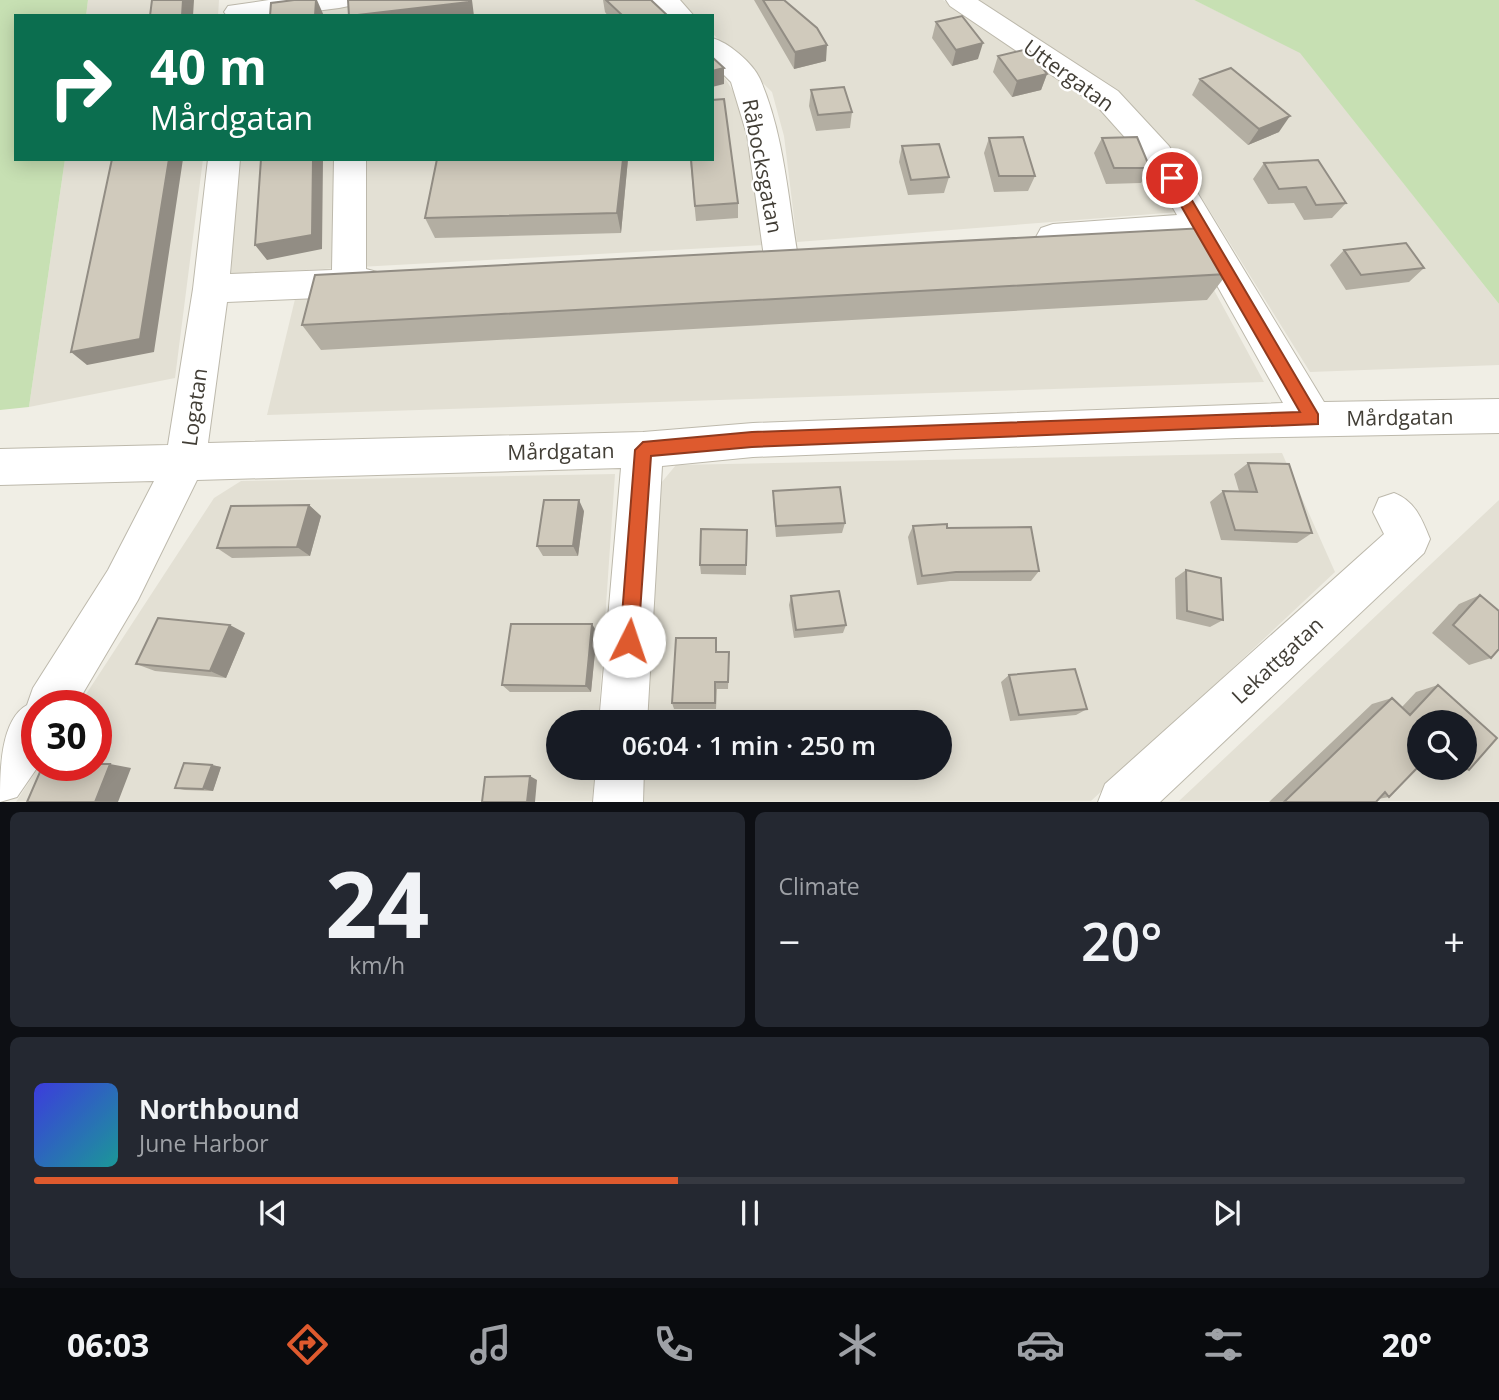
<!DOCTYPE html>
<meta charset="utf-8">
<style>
:root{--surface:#171b24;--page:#242831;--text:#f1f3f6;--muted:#9ea1a6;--line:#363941;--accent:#de5a2e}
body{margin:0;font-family:"Open Sans",sans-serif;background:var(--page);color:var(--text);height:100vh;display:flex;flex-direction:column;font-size:26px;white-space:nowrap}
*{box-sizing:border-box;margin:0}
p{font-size:23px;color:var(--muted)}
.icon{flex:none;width:38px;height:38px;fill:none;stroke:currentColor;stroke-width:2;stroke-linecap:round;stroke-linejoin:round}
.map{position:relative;height:802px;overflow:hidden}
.side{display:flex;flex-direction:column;gap:10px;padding:10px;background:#0d0f14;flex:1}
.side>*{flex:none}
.top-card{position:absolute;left:14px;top:14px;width:700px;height:147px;border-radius:0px;box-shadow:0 4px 18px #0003;background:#0b6e4f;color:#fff;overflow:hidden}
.controls{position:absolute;left:1407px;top:710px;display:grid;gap:14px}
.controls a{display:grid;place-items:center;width:70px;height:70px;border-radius:50%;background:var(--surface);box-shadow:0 4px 18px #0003;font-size:35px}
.speed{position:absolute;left:21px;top:690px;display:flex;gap:14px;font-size:35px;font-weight:700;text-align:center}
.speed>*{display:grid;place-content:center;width:91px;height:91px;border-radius:50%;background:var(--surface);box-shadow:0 4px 18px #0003;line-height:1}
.speed .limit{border:10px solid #d22;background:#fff;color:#111}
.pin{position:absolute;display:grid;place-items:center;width:60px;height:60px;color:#fff;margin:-30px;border:4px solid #fff;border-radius:50%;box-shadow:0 2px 7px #0007}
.me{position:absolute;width:77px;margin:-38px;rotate:4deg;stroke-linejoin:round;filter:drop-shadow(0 0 5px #0008)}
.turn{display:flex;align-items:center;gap:24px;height:147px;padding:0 21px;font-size:32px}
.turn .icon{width:91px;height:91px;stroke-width:2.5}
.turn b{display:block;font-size:49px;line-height:60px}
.big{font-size:52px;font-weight:600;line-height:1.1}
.side .widget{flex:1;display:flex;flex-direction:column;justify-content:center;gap:10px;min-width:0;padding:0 24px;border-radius:10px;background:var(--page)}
.side .dial{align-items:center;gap:0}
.dial b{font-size:91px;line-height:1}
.song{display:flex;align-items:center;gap:21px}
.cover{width:84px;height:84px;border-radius:10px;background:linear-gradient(135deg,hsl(240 70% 55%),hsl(180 70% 35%))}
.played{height:7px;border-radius:4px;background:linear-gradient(90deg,var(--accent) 45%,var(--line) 45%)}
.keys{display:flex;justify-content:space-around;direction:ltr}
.heat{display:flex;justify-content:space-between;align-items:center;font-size:38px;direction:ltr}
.side .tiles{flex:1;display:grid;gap:10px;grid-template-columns:1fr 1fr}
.widget:last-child{grid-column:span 2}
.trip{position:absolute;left:546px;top:710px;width:406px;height:70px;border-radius:35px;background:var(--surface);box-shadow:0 4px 18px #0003;font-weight:600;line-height:70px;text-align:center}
.tabs{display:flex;height:112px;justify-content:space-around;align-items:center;background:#090b0e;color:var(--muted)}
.tabs .icon{width:49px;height:49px}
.tabs .on{color:var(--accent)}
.tabs b{font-size:32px;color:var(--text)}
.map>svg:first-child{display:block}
.residential{fill:#e3e0d4;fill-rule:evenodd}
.green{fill:#c7e0b3}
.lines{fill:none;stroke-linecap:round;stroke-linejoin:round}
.minor-casing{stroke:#bdb9ac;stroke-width:2}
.minor{fill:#fff;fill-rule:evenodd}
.wall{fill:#b3aea2}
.shaded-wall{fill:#928d84}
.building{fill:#d0cabc;stroke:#928d84;stroke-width:2}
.route{fill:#de5a2e;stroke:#903a1e;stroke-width:2}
.labels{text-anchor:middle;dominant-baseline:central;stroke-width:5;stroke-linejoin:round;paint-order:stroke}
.street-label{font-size:21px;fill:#423e36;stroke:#fff}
</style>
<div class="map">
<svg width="1499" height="802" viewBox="0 0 1499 802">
<rect width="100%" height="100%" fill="#f0eee5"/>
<path class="residential" d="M88 0H219L218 16H86Z
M386 0H651L668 16H263Z
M679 0H943L1098 100 1179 212 797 242 784 136 772 92 712 33V16H695Z
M971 0H1194L1300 52 1499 304V365L1310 372 1175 155Z
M712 58 740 102 764 245 231 274 238 159H712Z
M65 159H203L175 378 29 407Z
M1183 233 1264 382 267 415 296 295Z
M1282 453 1335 572 1091 801 641 802 642 768H940V723H644L656 489 676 465Z
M615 474 598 723H558V768H595L592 801 16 802 40 765H96V705H79L214 498 241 481Z
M1499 500V801H1179ZM1419 723H1465V768H1419Z"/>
<path class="green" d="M0 0H88L86 16H16V159H65L29 407 0 410Z
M1194 0H1499V304L1300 53Z"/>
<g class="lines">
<g class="minor-casing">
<path id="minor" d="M269 0H353L349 6 339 8 277 16H227L224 12 228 6Z
M650 0H680L694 16H664Z
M946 0H978L1118 91 1169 146 1324 402 1499 399V433L1236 438 753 457 662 466 647 723H599L621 468 197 480 138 600 76 705H37L39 765 17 797 0 802C0 772 0 720 27 705L33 688 108 570 154 481 0 485V449L168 445 193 289 208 159H240L230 274 332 270 334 159H366V269L377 272 383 282 377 292 365 296 227 302 208 443 643 432 753 423 1283 403 1191 239 1053 250 1041 246 1036 237 1041 228 1053 224 1177 215 1146 161 1096 105 950 6Z
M712 38C728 42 753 63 760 79 784 134 788 198 798 257L793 266 781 270 769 266 764 257 747 135 731 82 712 63Z
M1394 493C1415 501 1422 519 1430 539L1424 553 1160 802H1098L1105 784 1384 534 1373 512 1379 498Z
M596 768H644L643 802H593Z"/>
</g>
<use href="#minor" class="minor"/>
</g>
<path class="wall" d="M603 0H651L668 16H608L605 12Z
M754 0H784L826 61 794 69Z
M936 22 978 59 952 66 932 38Z
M998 56 1047 74 1041 90 1012 97 993 72Z
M1200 79 1279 132 1248 145 1192 95Z
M811 90 852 112 850 128 816 131 809 106Z
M989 138 1035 176 1028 191 994 192 984 153Z
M1102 138 1150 168 1141 183 1106 184 1094 153Z
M902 146 949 177 944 193 908 195 899 162Z
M628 159 621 233 435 238 425 218Z
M690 159 738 203V218L696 221Z
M1264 163 1346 203 1332 218 1304 220 1294 203 1268 204 1253 179Z
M1344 250 1424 268 1409 282 1346 290 1330 265Z
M1227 274 1207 300 321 350 302 325Z
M1248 463 1312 533 1297 543 1221 540 1210 502 1223 491H1239L1234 474Z
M773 491 845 523 842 533 776 537 773 502Z
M309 505 321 516 310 556 232 558 217 548Z
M584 511 578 556H543L537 546Z
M913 526 947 528 1039 571 1031 581H950L917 585 908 537Z
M747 530 746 575 701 574 700 565Z
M1186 570 1223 620 1210 627 1176 619 1175 578Z
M1480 595 1491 658 1469 665 1432 633 1459 604Z
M791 596 846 625 843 633 794 638 789 605Z
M597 632 591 692H510L502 685Z
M245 633 226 678 155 671 136 664Z
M716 638 717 652 729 659 728 689H717L716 709H674L672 703Z
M1009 675 1087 709 1076 715 1010 721 1001 682Z
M1438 685 1497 738 1469 770 1445 774 1439 768H1465V723H1419V766L1389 797 1378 799 1376 802H1269L1372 704 1392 698 1402 707 1416 692Z
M212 765 221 767 213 791 185 790 175 788Z"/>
<path class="shaded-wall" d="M183 0H194L193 16H182Z
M316 0H317L324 16H315Z
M469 0H472L474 16H351Z
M983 43 978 59 952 66 956 50Z
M827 45 826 61 794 69 795 52Z
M724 68V84L712 87V71Z
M1047 74 1041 90 1012 97 1017 81Z
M1290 116 1279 132 1248 145 1259 129Z
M169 159H183L154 352 87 365 71 352Z
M313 159H323L322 249 267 260 255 245Z
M623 159H628L621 233 617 213Z
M579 500 584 511 578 556 573 546Z
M309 505 321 516 310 556 297 547Z
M592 624 597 632 591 692 586 686Z
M230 625 245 633 226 678 210 671Z
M110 764 131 768 118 802H95Z
M212 765 221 767 213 791 203 789Z
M530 776 537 780 535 802H527Z"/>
<path class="building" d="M152 0H183L182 16H150Z
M294 0H316L315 16H270L271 3Z
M348 0H469V2L349 16Z
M606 0H651L668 16H623Z
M763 0H784L817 28 827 45 795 52Z
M962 16 983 43 956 50 936 22Z
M1028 49 1047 74 1017 81 998 56Z
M712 57 724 68 712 71Z
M1231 68 1290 116 1259 129 1200 79Z
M844 87 852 112 818 115 811 90Z
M724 99 738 203 695 206 691 159H712V100Z
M1023 137 1035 176H999L989 138Z
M1137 137 1150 168H1114L1102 138Z
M939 144 949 177 911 180 902 146Z
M112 159H169L140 339 71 352Z
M261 159H313L312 235 255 245Z
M437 159H623L617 213 425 218Z
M1318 160 1346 203 1316 205 1306 187 1279 189 1264 163Z
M1205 228 1227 274 302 325 315 275Z
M1406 243 1424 268 1361 275 1344 250Z
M1248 463 1289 464 1312 533 1235 530 1223 491 1257 492Z
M840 487 845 523 776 526 773 491Z
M544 500H579L573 546H537Z
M309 505 297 547 217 548 231 506Z
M947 524V528L1031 527 1039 571 956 572 922 576 913 526Z
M701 529 747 530 746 565H700Z
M1186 570 1221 578 1223 620 1187 611Z
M839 591 846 625 796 630 791 596Z
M1480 595 1499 611V649L1491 658 1453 625Z
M158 618 230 625 210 671 136 664Z
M511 624H592L586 686 502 685Z
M676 638H716V652H729L728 682H715V703H672Z
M1075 669 1087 709 1019 715 1009 675Z
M1438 685 1497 738 1469 770 1465 767V723H1419V766L1389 797 1385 792 1376 802H1284L1392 698 1410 715Z
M184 763 212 765 203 789 175 788Z
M96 764H110L95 802H27L43 765H96Z
M530 776 527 802H482L485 777Z"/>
<path class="route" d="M1172 173 1177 175 1318 414V424L752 447 651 456 638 641 636 647 629 650 623 647 620 641 635 450 643 442 752 432 1300 412 1165 178Z"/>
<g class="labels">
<g class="street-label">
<text transform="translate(1069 75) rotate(36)">Uttergatan</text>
<text transform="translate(763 166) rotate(79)">Råbocksgatan</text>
<text transform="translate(194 407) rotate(-82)">Logatan</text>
<text transform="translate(1400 417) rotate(-1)">Mårdgatan</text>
<text transform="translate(561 451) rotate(-1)">Mårdgatan</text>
<text transform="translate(1277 660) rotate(-43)">Lekattgatan</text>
</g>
</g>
</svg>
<div class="controls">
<a><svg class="icon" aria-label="search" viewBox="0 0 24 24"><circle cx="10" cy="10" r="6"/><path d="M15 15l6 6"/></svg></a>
</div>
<div class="speed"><div class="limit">30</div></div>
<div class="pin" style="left:1172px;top:178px;background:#d93025"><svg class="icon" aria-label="arrive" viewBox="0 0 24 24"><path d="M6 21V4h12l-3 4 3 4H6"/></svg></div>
<svg class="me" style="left:629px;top:641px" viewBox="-20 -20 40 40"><circle r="19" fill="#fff"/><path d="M0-13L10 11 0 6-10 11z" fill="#de5a2e"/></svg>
<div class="trip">06:04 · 1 min · 250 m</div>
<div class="top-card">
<div class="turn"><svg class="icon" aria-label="right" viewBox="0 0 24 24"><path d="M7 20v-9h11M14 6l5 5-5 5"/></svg><div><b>40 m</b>Mårdgatan</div></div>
</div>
</div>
<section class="side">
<div class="tiles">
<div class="widget dial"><b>24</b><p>km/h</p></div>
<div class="widget"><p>Climate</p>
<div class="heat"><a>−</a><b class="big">20°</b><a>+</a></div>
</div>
<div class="widget">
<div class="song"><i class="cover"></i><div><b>Northbound</b><p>June Harbor</p></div></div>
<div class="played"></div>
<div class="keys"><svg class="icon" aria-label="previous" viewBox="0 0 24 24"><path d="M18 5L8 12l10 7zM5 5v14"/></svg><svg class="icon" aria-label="pause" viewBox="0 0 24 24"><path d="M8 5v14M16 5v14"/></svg><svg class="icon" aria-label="next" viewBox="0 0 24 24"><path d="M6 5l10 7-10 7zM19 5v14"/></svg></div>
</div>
</div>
</section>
<nav class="tabs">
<b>06:03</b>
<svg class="icon on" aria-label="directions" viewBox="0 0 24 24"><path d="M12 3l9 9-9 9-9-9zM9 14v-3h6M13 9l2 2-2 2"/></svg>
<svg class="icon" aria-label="music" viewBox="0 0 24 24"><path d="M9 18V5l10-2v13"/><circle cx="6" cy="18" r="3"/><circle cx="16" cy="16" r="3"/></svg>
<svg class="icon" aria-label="phone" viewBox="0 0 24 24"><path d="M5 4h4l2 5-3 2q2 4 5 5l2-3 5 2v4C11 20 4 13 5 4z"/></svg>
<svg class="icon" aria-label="climate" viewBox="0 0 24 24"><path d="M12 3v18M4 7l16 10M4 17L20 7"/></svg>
<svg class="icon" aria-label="car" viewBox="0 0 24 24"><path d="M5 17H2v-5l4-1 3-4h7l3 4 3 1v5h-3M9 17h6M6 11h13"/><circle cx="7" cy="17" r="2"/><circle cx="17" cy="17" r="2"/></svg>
<svg class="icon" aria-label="filters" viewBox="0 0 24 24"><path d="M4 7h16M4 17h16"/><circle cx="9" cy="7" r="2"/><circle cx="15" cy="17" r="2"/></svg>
<b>20°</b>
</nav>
